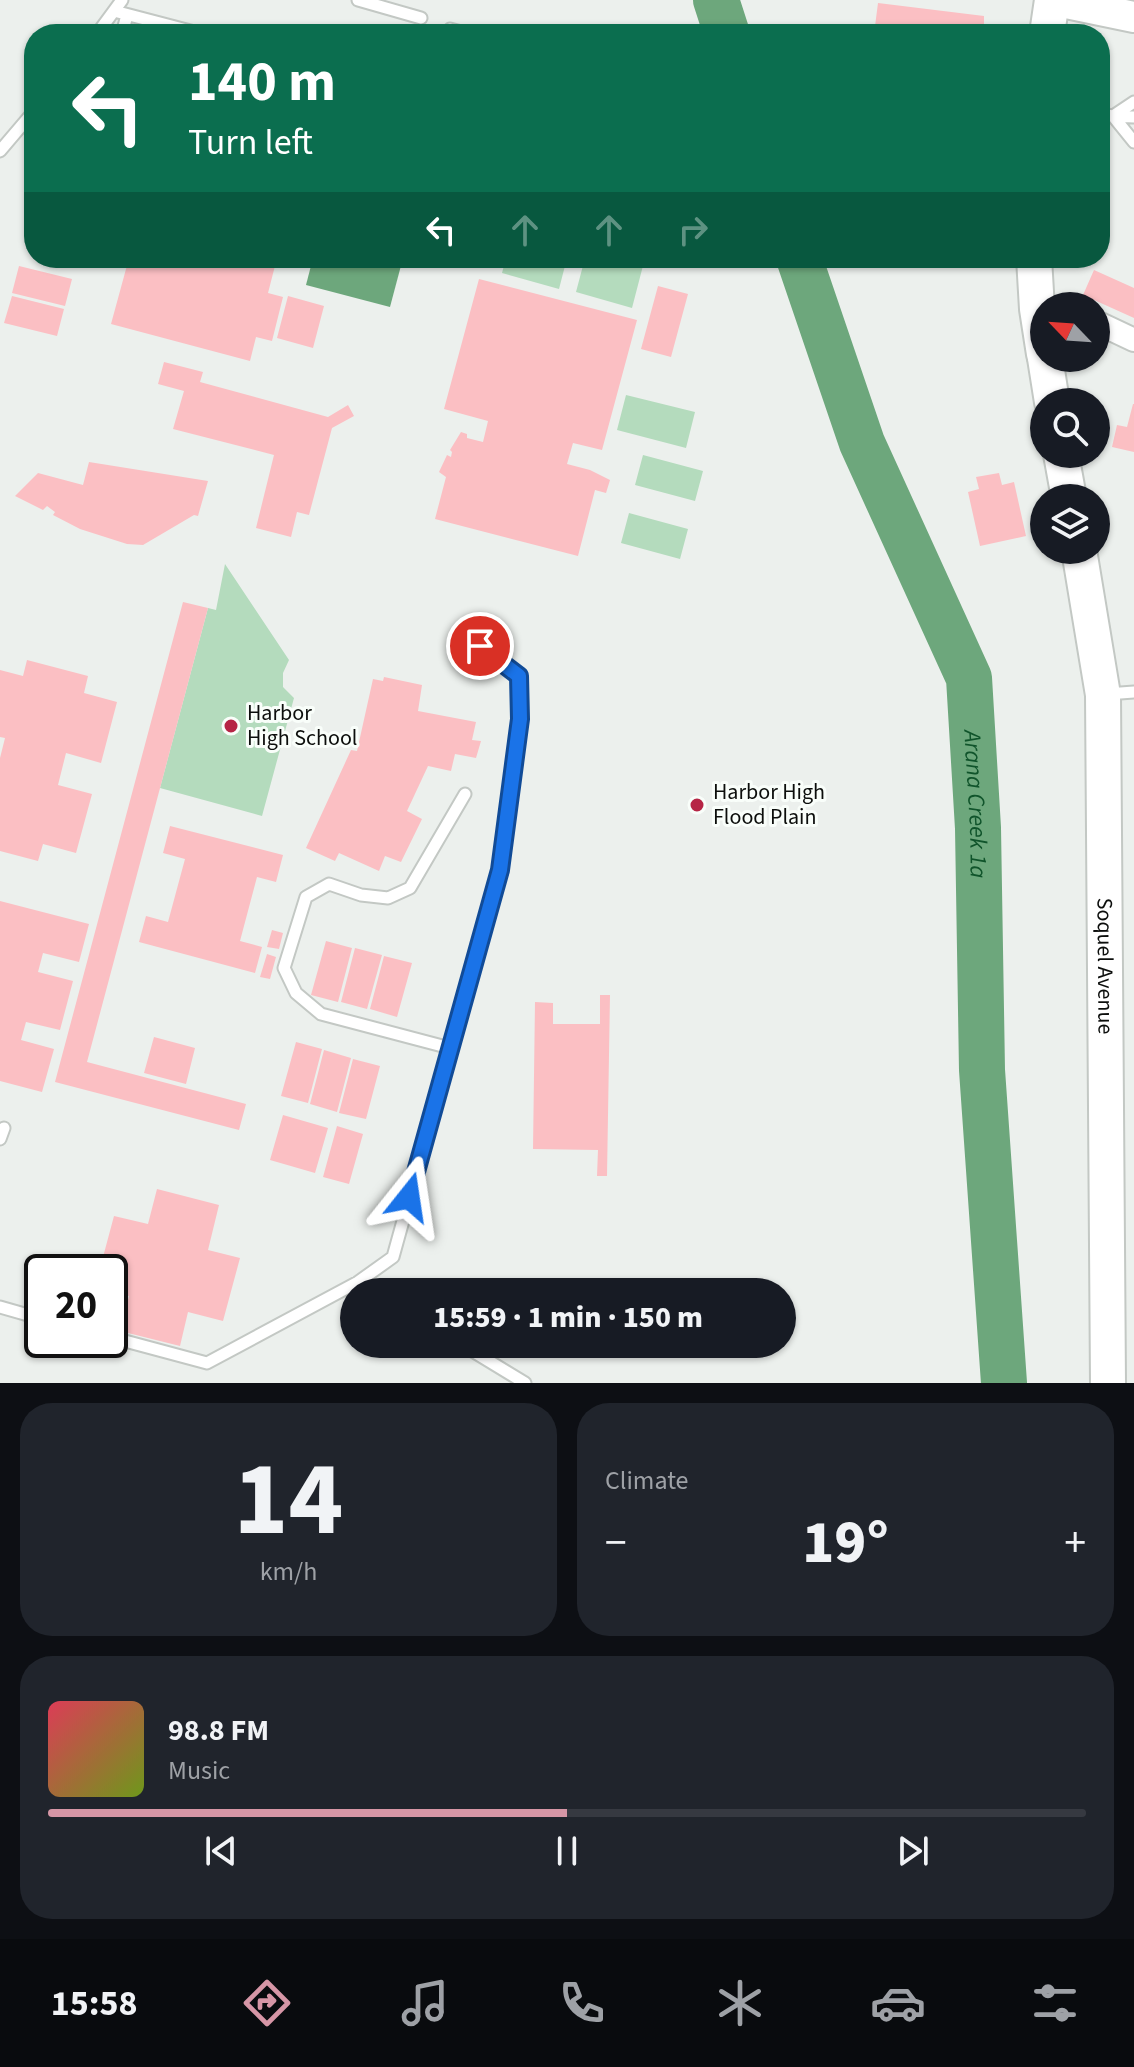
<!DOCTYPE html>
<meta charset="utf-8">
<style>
:root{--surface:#171b24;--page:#20242c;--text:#f1f3f6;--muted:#9ea1a6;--line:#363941;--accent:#d696a6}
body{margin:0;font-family:"Source Sans 3",sans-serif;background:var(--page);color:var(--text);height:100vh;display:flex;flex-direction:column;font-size:30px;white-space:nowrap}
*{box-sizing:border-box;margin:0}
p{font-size:26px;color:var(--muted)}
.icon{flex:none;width:44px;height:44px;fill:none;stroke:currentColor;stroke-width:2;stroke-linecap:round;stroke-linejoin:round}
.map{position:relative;height:1383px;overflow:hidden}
.sheet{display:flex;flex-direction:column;gap:20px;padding:20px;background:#0d0f14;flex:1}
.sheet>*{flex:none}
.banner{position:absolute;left:24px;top:24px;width:1086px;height:244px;border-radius:32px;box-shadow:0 2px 6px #0004;background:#0b6e4f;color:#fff;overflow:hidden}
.needle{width:52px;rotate:295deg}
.tools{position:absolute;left:1030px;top:292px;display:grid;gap:16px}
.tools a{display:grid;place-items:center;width:80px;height:80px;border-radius:50%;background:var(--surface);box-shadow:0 2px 6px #0004;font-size:40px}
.speed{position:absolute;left:24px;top:1254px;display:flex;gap:16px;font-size:40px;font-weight:700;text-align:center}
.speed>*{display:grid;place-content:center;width:104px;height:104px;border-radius:50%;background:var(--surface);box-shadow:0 2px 6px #0004;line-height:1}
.speed .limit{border:4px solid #111;border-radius:12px;background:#fff;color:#111}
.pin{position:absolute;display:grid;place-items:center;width:68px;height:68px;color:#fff;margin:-34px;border:4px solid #fff;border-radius:50%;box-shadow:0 2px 8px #0007}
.me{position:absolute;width:88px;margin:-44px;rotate:15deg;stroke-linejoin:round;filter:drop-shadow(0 0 6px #0008)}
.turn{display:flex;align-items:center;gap:28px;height:168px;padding:0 32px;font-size:36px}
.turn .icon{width:104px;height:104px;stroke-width:2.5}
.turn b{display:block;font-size:56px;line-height:68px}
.lanes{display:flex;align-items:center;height:76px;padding:0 32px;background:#0003;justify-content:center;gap:40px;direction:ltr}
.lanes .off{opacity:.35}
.big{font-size:60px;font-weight:800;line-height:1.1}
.sheet .card{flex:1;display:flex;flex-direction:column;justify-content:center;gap:12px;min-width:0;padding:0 28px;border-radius:32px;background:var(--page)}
.sheet .dial{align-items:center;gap:0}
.dial b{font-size:104px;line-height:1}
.song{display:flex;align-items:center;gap:24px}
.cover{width:96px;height:96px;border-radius:12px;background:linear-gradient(135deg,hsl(350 70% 55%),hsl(80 70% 35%))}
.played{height:8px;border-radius:4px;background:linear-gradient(90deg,var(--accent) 50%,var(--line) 50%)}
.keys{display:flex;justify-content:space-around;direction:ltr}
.heat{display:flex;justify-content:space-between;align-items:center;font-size:44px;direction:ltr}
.sheet .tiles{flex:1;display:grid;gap:20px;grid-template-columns:1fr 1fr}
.card:last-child{grid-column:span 2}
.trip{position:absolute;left:340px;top:1278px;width:456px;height:80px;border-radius:40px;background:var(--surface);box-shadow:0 2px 6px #0004;font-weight:800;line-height:80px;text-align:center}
.tabs{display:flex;height:128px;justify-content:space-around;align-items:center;background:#090b0e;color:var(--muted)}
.tabs .icon{width:56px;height:56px}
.tabs .on{color:var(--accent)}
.tabs b{font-size:36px;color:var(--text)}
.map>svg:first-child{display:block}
.green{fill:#b4dbbd}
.water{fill:#6da77c}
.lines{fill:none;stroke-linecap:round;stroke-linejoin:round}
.river{stroke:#6da77c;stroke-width:46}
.building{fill:#fbbfc3}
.lane-casing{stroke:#c3c8c4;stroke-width:15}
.street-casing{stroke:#c3c8c4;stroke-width:26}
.secondary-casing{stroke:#c3c8c4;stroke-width:34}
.primary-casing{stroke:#c3c8c4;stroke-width:38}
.lane{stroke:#fff;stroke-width:11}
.street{stroke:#fff;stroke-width:22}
.secondary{stroke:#fff;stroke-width:30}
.primary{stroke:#fff;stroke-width:34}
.route-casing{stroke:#114b97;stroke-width:20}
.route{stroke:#1a73e8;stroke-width:14}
.poi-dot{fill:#b62545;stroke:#f9fefa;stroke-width:3}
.labels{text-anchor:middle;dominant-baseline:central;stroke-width:6;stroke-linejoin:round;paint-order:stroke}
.poi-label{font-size:22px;fill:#0c0e0c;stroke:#f9fefa;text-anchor:start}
.street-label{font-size:22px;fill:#0c0e0c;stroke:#f9fefa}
.water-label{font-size:24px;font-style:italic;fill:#10542b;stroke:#f9fefa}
</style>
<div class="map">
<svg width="1134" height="1383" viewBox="0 0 1134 1383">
<rect width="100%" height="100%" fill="#ecf0ed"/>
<path class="green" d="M506 258H567L559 289 502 273Z
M585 258H645L632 308 576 292Z
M626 395 695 412 686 448 617 430Z
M643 455 703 471 695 501 635 485Z
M629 513 688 529 680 559 621 543Z
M225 564 289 660 283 673V687L294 698 262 816 160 788 208 608 216 610Z"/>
<path class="water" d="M313 258H403L390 307 306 285Z"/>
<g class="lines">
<g class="river">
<path d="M716 0 727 34"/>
<path id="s1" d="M799 258 862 443 969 678 978 828 982 1070 1004 1383"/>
</g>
</g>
<path class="building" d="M878 3 984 16V34H874Z
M129 258H277L268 293 283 297 272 341 256 337 250 361 111 324Z
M19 266 72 279 65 306 12 293Z
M1094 270 1134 288V318L1083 295Z
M479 279 637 320 602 450 573 443 567 464 590 470 610 480 606 493 595 490 578 556 435 519 446 477 439 472 447 455 451 457 452 452 450 450 461 432 467 434V438L483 442 488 421 444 409Z
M658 286 688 294 671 357 641 349Z
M12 296 64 309 57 336 4 323Z
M288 296 324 306 313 348 277 338Z
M164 362 203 372 200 382 328 417 348 405 354 416 332 428 309 515 297 512 291 537 256 528 274 455 173 429 184 391 158 384Z
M1133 404H1134V452L1112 447 1117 425 1127 427Z
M89 462 208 481 198 516 194 515 143 545 127 544 80 529 53 515 55 512 47 506 43 510 15 496 38 473 83 485Z
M999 473 1002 485 1014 482 1026 536 980 546 968 492 979 489 976 477Z
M183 602 208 608 87 1062 246 1104 239 1130 55 1082Z
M27 660 88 676 84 693 117 702 101 763 66 753 58 785 92 794 76 853 43 844 38 861 0 851V758L5 738 0 737V670L23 676Z
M384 677 422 685 418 711 476 722 472 740 481 741 476 758 455 754 451 771 428 766 407 811 422 819 401 862 385 856 379 871 339 853 335 861 306 848 351 750 357 751 373 679 383 681Z
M170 826 283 855 276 882 257 877 240 941 262 947 255 973 139 942 146 916 168 922 185 859 163 853Z
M0 901 89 924 79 962 43 953 38 972 73 981 60 1030 26 1022 21 1040 54 1049 42 1092 0 1081Z
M272 930 283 933 279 949 267 947Z
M326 941 352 948 338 1002 311 995Z
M355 948 382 955 367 1009 341 1002Z
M267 954 276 957 270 979 260 977Z
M384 956 412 963 397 1017 370 1009Z
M600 995H610L607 1176H597L598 1150 533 1149 535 1002 553 1003V1024H600Z
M154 1037 195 1048 186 1084 144 1073Z
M296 1042 322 1049 308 1103 281 1096Z
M324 1050 351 1058 337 1112 310 1104Z
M353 1059 380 1066 366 1119 339 1113Z
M283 1115 328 1128 315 1173 270 1160Z
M337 1126 363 1134 349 1184 323 1177Z
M157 1189 219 1205 208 1250 240 1258 223 1321 188 1312 180 1346 120 1331 129 1296 110 1292V1272H99L114 1216 148 1224Z"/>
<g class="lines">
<g class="lane-casing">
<path id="lane" d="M358 0 421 18
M114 11 202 34
M450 29 469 34
M97 34 122 0
M122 34 127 15
M1100 114 1113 116 1134 142
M1113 116 1134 102
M1113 116 1134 117
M0 151 34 111
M1107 694 1134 692
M450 1048 321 1014 296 993 284 968 306 897 329 884 361 895 388 898 410 888 465 794
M0 1139 4 1128
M358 1282 375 1292
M0 1307 42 1319
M110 1337 207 1363 358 1282 393 1257 500 870 520 719 519 676 480 646
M461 1344 525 1383"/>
</g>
<g class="street-casing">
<path id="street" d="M1096 322 1134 340"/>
</g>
<g class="secondary-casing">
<path id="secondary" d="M1052 0 1134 17"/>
</g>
<g class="primary-casing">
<g id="primary">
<path d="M1047 34 1052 0"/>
<path d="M1034 258 1037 309 1044 354"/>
<path d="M1045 358 1052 402"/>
<path d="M1061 454 1069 498"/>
<path id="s2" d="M1079 550 1103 695 1108 1383"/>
</g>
</g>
<use href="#lane" class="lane"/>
<use href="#street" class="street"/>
<use href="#secondary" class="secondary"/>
<use href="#primary" class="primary"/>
</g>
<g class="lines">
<g class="route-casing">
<path id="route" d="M409 1197 500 870 520 719 519 676 480 646"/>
</g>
<use href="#route" class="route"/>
</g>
<g class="poi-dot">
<circle cx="231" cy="726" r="8"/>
<circle cx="697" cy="805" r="8"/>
</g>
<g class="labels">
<g class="poi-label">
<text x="247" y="713">Harbor<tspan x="247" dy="25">High School</tspan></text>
<text x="713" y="792">Harbor High<tspan x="713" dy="25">Flood Plain</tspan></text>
</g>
<g class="street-label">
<text stroke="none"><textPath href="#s2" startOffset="418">Soquel Avenue</textPath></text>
</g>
<g class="water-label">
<text stroke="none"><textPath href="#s1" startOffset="580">Arana Creek 1a</textPath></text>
</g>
</g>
</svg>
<div class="tools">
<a><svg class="needle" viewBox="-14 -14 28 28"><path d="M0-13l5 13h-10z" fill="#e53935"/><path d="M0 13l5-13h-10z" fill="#9ea1a6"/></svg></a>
<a><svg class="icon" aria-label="search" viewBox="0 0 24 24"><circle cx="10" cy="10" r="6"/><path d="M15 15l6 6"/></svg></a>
<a><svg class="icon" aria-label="layers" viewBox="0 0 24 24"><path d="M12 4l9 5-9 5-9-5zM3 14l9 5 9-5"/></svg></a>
</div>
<div class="speed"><div class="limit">20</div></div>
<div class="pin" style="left:480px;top:646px;background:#d93025"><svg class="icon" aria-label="arrive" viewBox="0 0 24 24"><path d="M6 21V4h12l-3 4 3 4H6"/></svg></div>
<svg class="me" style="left:409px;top:1197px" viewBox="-20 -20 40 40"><path d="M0-17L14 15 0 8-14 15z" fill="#1a73e8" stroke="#fff" stroke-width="4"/></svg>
<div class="trip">15:59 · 1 min · 150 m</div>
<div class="banner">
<div class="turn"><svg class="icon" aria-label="left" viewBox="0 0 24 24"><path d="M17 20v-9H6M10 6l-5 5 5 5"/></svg><div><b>140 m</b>Turn left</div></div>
<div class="lanes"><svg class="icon" aria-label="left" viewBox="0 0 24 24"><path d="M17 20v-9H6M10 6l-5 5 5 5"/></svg><svg class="icon off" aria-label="ahead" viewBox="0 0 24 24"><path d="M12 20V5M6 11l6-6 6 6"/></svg><svg class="icon off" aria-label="ahead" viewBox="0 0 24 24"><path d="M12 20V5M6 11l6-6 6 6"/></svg><svg class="icon off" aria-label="right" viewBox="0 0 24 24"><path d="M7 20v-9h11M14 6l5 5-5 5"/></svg></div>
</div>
</div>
<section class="sheet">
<div class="tiles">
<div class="card dial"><b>14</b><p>km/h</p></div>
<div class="card"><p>Climate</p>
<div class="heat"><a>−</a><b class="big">19°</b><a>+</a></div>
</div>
<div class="card">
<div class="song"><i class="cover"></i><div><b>98.8 FM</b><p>Music</p></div></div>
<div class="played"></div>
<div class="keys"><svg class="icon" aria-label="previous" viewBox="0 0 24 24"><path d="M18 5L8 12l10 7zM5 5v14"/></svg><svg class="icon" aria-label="pause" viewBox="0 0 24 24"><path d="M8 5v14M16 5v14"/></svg><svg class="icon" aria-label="next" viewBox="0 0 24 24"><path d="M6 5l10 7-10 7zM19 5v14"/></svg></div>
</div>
</div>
</section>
<nav class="tabs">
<b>15:58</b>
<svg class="icon on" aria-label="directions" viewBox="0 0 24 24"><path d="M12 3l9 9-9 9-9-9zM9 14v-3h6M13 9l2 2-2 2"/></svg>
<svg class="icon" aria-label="music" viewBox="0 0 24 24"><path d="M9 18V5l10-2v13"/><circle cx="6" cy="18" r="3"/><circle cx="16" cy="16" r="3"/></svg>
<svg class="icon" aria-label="phone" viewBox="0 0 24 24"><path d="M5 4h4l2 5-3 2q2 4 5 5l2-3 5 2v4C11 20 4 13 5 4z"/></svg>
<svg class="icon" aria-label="climate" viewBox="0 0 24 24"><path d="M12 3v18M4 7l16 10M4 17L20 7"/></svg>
<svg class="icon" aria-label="car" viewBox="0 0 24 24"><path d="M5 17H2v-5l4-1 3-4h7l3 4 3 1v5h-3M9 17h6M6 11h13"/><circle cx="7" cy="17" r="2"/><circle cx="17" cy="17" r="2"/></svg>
<svg class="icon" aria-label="filters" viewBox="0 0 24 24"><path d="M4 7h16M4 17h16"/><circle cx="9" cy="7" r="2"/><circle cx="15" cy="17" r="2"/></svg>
</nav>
